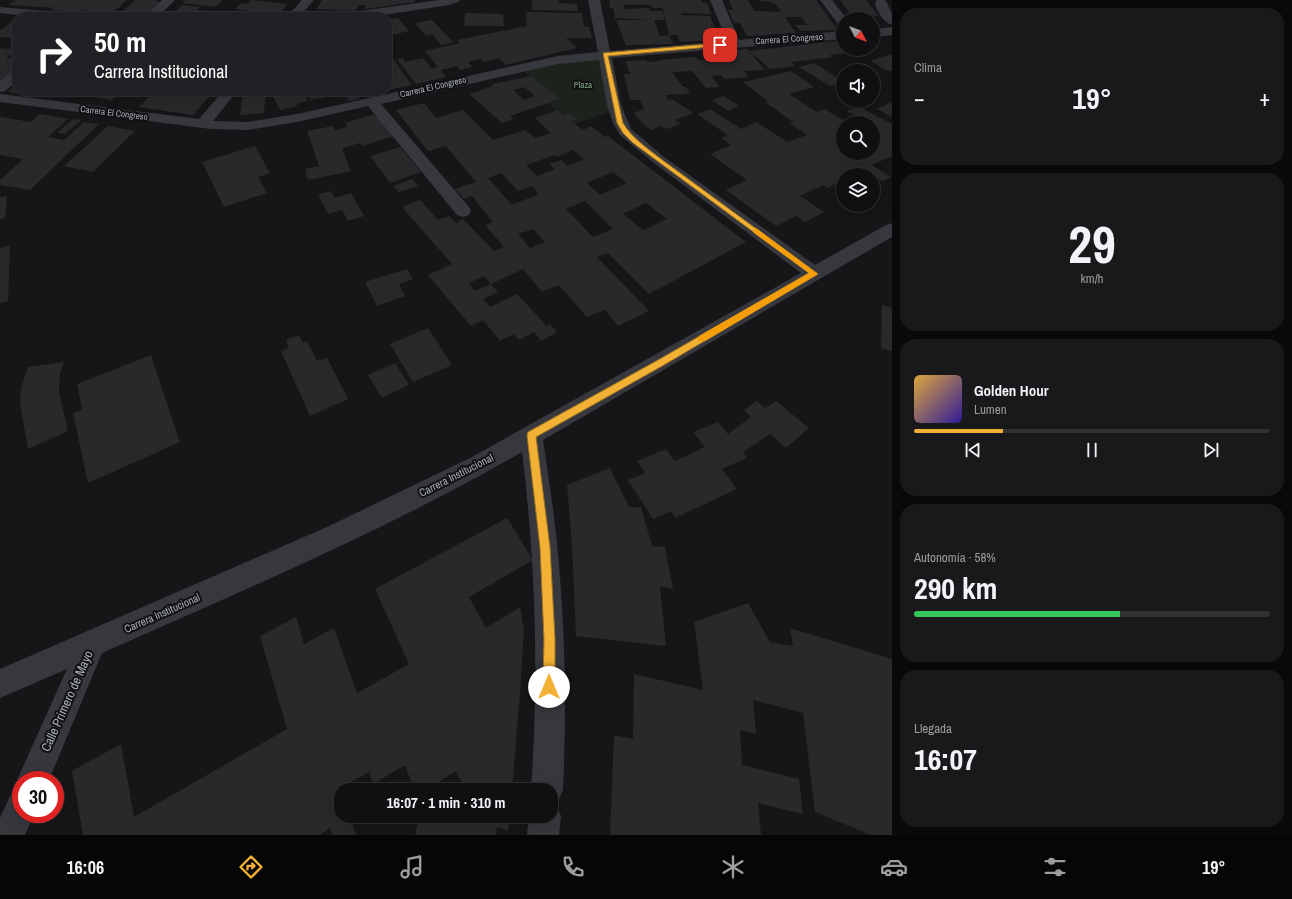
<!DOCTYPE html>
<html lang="es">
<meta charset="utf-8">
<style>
:root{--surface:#101012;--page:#19191b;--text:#f1f3f6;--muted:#9c9d9f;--line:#303032;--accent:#f2b134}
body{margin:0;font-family:"Archivo Narrow",sans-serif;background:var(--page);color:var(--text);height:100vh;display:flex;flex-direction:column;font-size:15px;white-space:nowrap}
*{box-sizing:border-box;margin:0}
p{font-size:13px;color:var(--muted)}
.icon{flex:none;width:22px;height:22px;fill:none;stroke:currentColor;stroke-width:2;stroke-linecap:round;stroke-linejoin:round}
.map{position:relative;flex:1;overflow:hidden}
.drawer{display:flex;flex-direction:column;gap:8px;padding:8px;background:#09090a;width:400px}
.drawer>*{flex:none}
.guide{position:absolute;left:12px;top:12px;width:380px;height:84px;border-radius:16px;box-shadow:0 4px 16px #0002,0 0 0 1px var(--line);background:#202124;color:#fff;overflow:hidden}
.needle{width:26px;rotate:131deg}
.fabs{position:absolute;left:836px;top:12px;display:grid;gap:8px}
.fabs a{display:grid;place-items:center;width:44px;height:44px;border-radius:50%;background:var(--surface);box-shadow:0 4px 16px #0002,0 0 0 1px var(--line);font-size:20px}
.speed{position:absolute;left:12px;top:771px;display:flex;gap:8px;font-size:20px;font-weight:700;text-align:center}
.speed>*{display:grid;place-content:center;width:52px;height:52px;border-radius:50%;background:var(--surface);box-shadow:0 4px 16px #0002,0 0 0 1px var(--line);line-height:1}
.speed .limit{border:6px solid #d22;background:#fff;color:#111}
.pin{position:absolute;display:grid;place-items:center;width:34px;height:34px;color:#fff;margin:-17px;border-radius:8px;box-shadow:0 2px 6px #0006}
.me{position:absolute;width:44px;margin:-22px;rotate:0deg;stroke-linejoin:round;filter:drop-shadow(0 0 3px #0008)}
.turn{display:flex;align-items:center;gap:14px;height:84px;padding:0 16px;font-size:18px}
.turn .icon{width:52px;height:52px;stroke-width:2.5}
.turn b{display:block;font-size:28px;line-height:34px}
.big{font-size:30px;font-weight:700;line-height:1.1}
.drawer .card{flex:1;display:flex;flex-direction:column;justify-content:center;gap:6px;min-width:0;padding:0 14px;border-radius:16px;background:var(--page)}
.drawer .dial{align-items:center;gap:0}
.dial b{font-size:52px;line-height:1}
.song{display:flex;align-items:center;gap:12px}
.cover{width:48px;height:48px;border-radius:6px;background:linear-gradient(135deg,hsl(40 70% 55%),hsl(250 70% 35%))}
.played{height:4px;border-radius:2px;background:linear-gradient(90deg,var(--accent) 25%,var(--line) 25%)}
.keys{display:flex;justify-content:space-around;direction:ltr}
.heat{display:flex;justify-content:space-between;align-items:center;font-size:22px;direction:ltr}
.charge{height:6px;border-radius:3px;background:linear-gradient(90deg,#34c759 58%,var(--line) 0)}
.trip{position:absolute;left:334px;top:783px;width:224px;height:40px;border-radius:16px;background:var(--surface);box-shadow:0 4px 16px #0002,0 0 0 1px var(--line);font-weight:700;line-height:40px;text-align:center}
.tabs{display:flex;height:64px;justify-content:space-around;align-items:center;background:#060607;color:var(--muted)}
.tabs .icon{width:28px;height:28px}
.tabs .active{color:var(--accent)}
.tabs b{font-size:18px;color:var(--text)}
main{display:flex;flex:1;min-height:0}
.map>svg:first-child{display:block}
.green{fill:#1c231d}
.building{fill:#29292c;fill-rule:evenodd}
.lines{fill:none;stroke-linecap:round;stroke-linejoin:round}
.minor{fill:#37383d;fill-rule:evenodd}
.route{fill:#f2b134;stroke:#9d7322}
.slow{fill:#f59e0b}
.labels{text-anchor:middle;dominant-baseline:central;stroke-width:4;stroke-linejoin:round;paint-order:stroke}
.far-street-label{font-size:9px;fill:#a8adb8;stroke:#111113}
.far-park-label{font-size:9px;fill:#7fa381;stroke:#111113}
.street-label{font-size:11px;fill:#a8adb8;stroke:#111113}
.near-street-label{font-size:13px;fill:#a8adb8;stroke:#111113}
</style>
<main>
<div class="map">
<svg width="892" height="835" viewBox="0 0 892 835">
<rect width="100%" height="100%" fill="#161618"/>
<path class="green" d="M605 55 616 110 575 124 571 121 576 119 555 111 549 103 559 99 520 68Z"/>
<path class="building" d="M16 0H127L111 15 89 13 91 11 80 10 77 13 61 11 51 10 54 8 9 5Z
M135 0H157L155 1 162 2 146 17 117 16Z
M185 0H223L215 7 182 3Z
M251 0 288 4 279 14 235 9 241 3 248 4Z
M322 0H414L415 2 365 9V5H359L355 11 316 9Z
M532 0H558V3L577 4 578 11 532 10Z
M609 0H701V2L707 3 711 14 681 13V15L710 16 715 28H707L714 40 680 42 677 35H669L663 8H652L651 5H624V9L649 8V11H663L665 20H654L660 36 669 35 673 44 626 45 616 20H653L615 18 613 8H610Z
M729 0H748L754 11 781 12 776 4H773L772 2 760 1V0H816L838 30 800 31 795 25H807L802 17H785L796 33 747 36 740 23H734L728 10H733Z
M840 0H866L879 16 851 15Z
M182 5 200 7 197 10 218 12 213 17H169Z
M232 11 275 16V17H226Z
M526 12 582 13 584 27H589L592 38H566L577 48 505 65 499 58 483 62 481 59 468 62 473 67 460 70 457 66 441 70 446 77 416 84 397 59 403 58 405 62 423 58 432 69 438 67 425 51 460 43 457 40 527 26Z
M465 13 503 14 504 26H464Z
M398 18 409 31 387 36V20Z
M15 20H17V38L0 37V30Z
M432 20 453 42 441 45 432 34 426 36 415 23Z
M843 40V49H853L847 52 848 53 830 55 833 57 791 62 795 66 770 69 749 51 765 70 744 71 749 77 724 79 721 75 711 76 720 87 706 88 692 71 672 72 683 87H686L690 94 666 95 668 101 672 99 693 113 675 120 681 124 666 129 661 126 651 130 643 124 634 113 644 109 640 100H630L624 74H630L625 61 646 60 647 62 661 61 660 60 696 57 698 60H708L702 52 747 49 749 51Z
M0 48 17 50 6 58 17 59V68L0 81Z
M892 54V70L888 71 870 61Z
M393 59 412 85 388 90 387 60Z
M814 63 843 81V82L830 86 799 67Z
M791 71 814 87 789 94 817 112 824 109 849 123H843V153H873V129L877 127 873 125V123H870L847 111 858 106 892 124V156L872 165 891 177 882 181 864 170 853 175H843V180L828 188 823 185 800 196 824 212 805 222 796 216 776 226 726 190 747 180 710 154 731 145 721 138 728 135 697 114 710 109 741 129 756 122 788 142 807 135 789 123 793 122 765 102 768 101 743 82Z
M531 76 560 99 510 116 514 119 502 123 469 94 491 87 493 84ZM524 87 535 96 524 100 513 90Z
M17 84V91H36L32 94 8 92Z
M94 91H121L112 100 88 96Z
M155 91H196L212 93 193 115 139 107Z
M243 91H266L264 113 240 115Z
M270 91H302L308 101 296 104 298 106 280 110Z
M306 91H334V92L330 93 332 96 311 100Z
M343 91H368V92L356 94 359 99 349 101Z
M724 96 739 106 728 111 712 100Z
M892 102V117L877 109Z
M424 103 436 118 463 110 493 140 525 130 535 138 551 133 535 118 558 110 564 115 569 113 577 119 571 121 583 130 591 126 605 137 608 136 746 242 649 294 608 253 597 257 649 311 618 326 605 310 587 317 559 285 542 292 523 269 491 284 484 276 469 283 475 291 491 284 498 292 483 299 490 307 517 294 547 326 550 324 557 332 541 341 534 332 519 340 514 334 500 341 483 320 471 326 428 275 452 264 402 207 420 200 438 220 449 216 456 223 463 219 494 251 504 247 485 225 493 222 472 196 464 199 455 189 476 182 446 146 428 151 396 110ZM573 150 584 159 568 166 561 160 549 164 555 169 537 176 526 165 555 155 557 157ZM613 172 627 183 600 195 587 183ZM501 173 518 191 532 186 539 194 512 205 488 178ZM585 201 613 229 593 237 566 209ZM646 203 667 219 643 230 623 214ZM533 229 545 242 530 248 518 234Z
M40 114 68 119 48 137 64 140 84 122 99 124 30 190 0 185V180L23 159 0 155V117L31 122Z
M375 114 394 136 362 146 360 143 342 148 351 171 308 180 305 169 319 166 307 131 333 126 335 130 348 127 345 123Z
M73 119 81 120 65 134 57 133Z
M108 126 135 131 93 172 64 166Z
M255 146 270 173 258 177 267 193 224 207 202 162Z
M400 147 421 172 390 183 370 156Z
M412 179 418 186 399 192 393 186Z
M331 191 335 198 351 193 364 216 348 221 342 210 328 214 318 194Z
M7 196 5 218 0 219V197Z
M10 245 8 301 0 303V248Z
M407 269 413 279 399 284 405 296 377 306 365 282Z
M882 305 892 308V351L881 348Z
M428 328 452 365 413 382 390 344Z
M299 335 303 343 307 341 317 361 327 358 348 399 310 416 281 351 289 348 286 340Z
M151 355 180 442 88 483 73 413 82 410 77 384Z
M64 362 60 374 59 392 68 431 28 449 20 403 21 388 28 367Z
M395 363 409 385 382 398 368 375Z
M757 401 765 408 776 401 809 428 786 448 770 434 743 452 747 458 722 469 737 489 675 518 671 511 653 519 628 480 645 473 637 461 666 449 675 461 705 447 693 432 718 422 728 434 751 417 744 410Z
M610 468 629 507H641L652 546 665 547 673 589 660 587 666 646 576 636 572 544 567 485Z
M507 518 533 560 469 597 486 628 520 607 524 630 520 692 512 790H465L456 771 426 790H414L405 765 373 784 369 772 341 788V816H350L356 834 355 835H332L330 828 320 835H83L72 771 121 744 134 817 287 729 260 636 296 617 304 644 334 628 357 693 409 664 375 589Z
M748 603 770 642 793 646 790 628 892 659V835H871L815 812 803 713 753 700 756 734 740 730 742 765 799 779 803 814 758 803 761 835H610L614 735 633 739 634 674 703 690 694 622Z
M419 816H460L478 822 476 816H510L508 831 497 827 496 835H415Z"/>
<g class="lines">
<path class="minor" d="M162 0H175L158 17H145Z
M302 0H314L299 17H287Z
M439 0H460L458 2 449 5 370 17H340L342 14 346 13Z
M588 0H600L610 51 727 41 710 0H722L739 40 843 31V39L612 58 621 105 631 129 664 157 815 265 886 225 892 223V237L543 440C550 486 557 532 560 578 566 649 566 719 563 790L558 801 553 803 556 805 561 816 559 835H527L529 816H551V790H531C539 677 536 565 522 452 387 530 244 590 102 653L49 780H21V789L17 780 67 669 0 698V669L327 527 472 457 801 273 654 163 620 135 613 123 607 105 599 60 558 64 381 104 469 207 471 211 469 215 463 217 457 215 368 106 297 122 247 130 211 129 0 102V94L199 119 223 91H237L213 121 247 122 297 114 558 56 598 52Z
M820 0H832L847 19H843V26L839 25Z
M877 0H885C889 5 888 8 892 13V25C883 22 876 11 875 2Z
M0 7 68 13 72 14 74 17H34L0 13Z
M892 27V35L873 37V29Z
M17 70V81L5 91 0 92V81L12 71Z
M21 791V814H34L25 835H0V818L10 796Z"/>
</g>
<path class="route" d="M720 43 722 44V46L608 56 623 123C632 138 647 148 661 159L818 274 664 365 536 437 550 547 555 639V687L554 691 549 693 545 691 543 687 544 639 540 547 527 435 528 432 658 360 809 273 633 143 623 133 617 123 603 53Z"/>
<path class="slow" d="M756 228 818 274 705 341H699L698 339 699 336 809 273 754 233V229Z"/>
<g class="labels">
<g class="far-street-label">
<text transform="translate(789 39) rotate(-4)">Carrera El Congreso</text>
<text transform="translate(433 87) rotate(-13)">Carrera El Congreso</text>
<text transform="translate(114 113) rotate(7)">Carrera El Congreso</text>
</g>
<g class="far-park-label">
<text x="583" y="85">Plaza</text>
</g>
<g class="street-label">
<text transform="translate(456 475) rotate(-27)">Carrera Institucional</text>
<text transform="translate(162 613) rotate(-24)">Carrera Institucional</text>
</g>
<g class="near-street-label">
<text transform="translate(67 701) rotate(-66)">Calle Primero de Mayo</text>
</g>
</g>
</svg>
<div class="fabs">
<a><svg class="needle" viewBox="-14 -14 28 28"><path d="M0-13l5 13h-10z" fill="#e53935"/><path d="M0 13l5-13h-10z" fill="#9c9d9f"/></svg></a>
<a><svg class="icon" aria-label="sound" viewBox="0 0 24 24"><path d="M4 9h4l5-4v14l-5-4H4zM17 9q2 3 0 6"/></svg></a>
<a><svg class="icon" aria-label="search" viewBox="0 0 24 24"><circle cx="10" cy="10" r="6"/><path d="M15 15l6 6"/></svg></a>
<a><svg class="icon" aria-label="layers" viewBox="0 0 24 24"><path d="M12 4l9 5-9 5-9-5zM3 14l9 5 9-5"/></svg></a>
</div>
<div class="speed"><div class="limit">30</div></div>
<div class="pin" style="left:720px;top:45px;background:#d93025"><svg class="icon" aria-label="arrive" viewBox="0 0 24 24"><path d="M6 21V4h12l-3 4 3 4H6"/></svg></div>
<svg class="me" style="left:549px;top:687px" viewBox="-20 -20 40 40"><circle r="19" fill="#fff"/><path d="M0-13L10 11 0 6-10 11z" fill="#f2b134"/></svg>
<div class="trip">16:07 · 1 min · 310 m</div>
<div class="guide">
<div class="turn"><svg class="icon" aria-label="right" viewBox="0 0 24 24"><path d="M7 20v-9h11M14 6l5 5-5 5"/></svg><div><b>50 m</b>Carrera Institucional</div></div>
</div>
</div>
<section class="drawer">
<div class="card"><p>Clima</p>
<div class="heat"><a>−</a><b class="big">19°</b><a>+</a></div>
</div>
<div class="card dial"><b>29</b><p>km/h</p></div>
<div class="card">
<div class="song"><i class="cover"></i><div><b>Golden Hour</b><p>Lumen</p></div></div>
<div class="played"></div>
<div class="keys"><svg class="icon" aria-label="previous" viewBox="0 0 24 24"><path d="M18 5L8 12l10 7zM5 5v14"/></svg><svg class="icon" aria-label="pause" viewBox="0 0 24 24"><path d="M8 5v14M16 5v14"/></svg><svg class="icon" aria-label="next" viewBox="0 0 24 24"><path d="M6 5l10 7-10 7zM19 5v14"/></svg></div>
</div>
<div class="card"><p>Autonomía · 58%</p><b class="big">290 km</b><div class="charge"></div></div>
<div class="card"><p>Llegada</p><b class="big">16:07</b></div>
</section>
</main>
<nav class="tabs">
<b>16:06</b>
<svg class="icon active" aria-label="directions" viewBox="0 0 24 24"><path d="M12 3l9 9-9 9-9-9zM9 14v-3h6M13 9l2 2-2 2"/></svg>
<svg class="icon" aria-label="music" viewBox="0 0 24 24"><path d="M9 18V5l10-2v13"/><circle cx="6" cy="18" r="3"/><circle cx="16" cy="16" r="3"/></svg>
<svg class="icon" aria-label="phone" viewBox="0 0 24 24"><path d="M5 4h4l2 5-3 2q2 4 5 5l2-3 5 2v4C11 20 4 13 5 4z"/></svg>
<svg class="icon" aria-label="climate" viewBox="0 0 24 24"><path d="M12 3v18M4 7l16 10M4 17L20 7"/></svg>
<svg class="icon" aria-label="car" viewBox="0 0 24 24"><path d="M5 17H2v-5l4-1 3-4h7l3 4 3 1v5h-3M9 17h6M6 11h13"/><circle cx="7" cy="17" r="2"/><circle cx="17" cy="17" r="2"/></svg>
<svg class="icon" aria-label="filters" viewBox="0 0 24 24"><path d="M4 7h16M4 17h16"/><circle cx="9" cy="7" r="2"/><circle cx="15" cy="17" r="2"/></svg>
<b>19°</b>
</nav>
